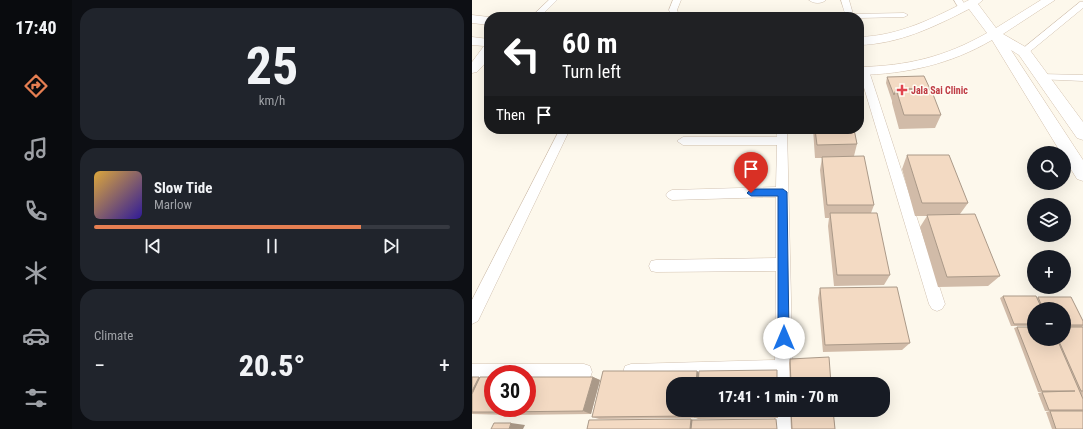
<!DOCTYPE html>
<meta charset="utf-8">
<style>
:root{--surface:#171b24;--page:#20242c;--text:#f1f3f6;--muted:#9ea1a6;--line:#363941;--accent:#e67f52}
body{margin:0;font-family:"Roboto Condensed",sans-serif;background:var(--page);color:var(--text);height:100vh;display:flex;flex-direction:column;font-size:15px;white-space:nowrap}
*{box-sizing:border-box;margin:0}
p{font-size:13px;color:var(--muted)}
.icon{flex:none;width:22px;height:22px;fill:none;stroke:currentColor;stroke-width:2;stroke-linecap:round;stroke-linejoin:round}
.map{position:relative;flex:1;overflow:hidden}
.details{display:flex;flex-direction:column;gap:8px;padding:8px;background:#0d0f14;width:400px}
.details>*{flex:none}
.top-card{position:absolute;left:12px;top:12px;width:380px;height:122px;border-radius:16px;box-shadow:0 4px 16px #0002;background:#202124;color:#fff;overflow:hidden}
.tools{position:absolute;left:555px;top:146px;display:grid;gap:8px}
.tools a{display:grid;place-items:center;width:44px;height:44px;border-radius:50%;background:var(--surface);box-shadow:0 4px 16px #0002;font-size:20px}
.speed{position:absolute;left:12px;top:365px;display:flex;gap:8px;font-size:20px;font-weight:700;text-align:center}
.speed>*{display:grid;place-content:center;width:52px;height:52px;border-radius:50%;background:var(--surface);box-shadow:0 4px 16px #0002;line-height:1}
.speed .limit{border:6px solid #d22;background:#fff;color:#111}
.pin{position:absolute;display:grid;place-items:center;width:34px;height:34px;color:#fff;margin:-41px -17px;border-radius:50% 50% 50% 0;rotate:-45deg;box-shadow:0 0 4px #0007}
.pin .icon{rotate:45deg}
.me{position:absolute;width:44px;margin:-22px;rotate:0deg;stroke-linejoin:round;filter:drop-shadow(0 0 3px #0008)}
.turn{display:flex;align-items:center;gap:14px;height:84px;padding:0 12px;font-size:18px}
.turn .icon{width:52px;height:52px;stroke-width:2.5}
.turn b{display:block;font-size:28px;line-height:34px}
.then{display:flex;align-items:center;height:38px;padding:0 12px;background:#0003;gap:8px;font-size:15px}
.big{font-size:30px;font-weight:800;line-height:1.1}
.details .tile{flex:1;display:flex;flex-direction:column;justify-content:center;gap:6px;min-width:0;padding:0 14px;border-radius:16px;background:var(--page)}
.details .dial{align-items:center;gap:0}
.dial b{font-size:52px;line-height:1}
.song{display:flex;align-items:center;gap:12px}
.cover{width:48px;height:48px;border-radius:6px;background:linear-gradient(135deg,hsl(40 70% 55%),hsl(250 70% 35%))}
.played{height:4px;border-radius:2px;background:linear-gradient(90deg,var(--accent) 75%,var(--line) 75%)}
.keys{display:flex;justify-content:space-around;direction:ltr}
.heat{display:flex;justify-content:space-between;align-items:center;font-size:22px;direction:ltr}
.trip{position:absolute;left:194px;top:377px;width:224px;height:40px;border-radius:16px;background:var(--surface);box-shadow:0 4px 16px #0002;font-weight:800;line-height:40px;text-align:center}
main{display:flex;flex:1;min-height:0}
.dock{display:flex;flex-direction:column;width:72px;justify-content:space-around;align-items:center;background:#090b0e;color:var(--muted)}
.dock .icon{width:28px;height:28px}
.dock .current{color:var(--accent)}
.dock b{font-size:18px;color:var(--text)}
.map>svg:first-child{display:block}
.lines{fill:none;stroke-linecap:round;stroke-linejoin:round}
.street-casing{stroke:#d1c1b0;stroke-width:1}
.secondary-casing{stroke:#d4c2ae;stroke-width:1}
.street{fill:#fff;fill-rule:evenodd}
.secondary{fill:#fff;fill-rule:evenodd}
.wall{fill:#d1bba8}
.shaded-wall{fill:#a98}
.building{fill:#f3dac3;stroke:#a98}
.route{fill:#1a73e8;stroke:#114b97}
.health-dot{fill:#e0444e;stroke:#fffbf3;stroke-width:1.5}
.labels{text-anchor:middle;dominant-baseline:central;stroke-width:3;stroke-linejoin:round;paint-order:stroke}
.far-health-label{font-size:10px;font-weight:bold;fill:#be3a42;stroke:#fffbf3;text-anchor:start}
</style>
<main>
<nav class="dock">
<b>17:40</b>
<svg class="icon current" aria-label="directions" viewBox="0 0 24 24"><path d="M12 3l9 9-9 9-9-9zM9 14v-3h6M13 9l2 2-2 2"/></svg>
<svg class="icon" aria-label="music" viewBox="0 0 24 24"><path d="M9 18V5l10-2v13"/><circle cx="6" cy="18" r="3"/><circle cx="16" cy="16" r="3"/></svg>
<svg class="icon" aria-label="phone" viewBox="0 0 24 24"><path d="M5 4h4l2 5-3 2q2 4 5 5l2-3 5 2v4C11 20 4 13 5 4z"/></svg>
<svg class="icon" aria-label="climate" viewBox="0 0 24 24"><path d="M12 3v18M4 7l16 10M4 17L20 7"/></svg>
<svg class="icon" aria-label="car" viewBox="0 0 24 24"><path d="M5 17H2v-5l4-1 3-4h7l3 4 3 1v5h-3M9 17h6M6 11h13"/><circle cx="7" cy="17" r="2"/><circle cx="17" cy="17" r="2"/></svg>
<svg class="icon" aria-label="filters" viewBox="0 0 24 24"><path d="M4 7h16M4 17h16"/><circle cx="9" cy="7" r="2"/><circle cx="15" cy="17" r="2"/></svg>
</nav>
<section class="details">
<div class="tile dial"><b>25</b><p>km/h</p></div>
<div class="tile">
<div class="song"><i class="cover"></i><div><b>Slow Tide</b><p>Marlow</p></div></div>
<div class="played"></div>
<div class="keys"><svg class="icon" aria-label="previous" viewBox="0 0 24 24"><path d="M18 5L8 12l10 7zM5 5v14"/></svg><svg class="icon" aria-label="pause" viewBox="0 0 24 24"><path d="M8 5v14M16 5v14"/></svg><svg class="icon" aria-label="next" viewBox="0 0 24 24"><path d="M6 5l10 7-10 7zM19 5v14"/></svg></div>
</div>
<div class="tile"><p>Climate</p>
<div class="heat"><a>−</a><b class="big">20.5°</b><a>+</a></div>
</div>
</section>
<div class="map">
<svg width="611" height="429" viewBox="0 0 611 429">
<rect width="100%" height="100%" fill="#fdf8ec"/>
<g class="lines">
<g class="street-casing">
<path id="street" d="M77 0H85L68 17H59Z
M201 0H209L205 10 208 17H200L197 10Z
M337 0H354C350 4 341 4 337 0Z
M369 0H377L381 14 432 13 436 15 432 17 387 18V17H342L346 15 373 14Z
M482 0H490L495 8 494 10H488Z
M608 2H611V8L555 54H549V50Z
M392 68 397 71 473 304 470 309 465 311 460 309 457 304 387 71Z
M568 74 611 75V81L565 79 563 77Z
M88 129H98L6 321 0 324V300Z
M305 129H315L321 384H303V377L159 380 153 378 151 372 153 366 159 364 303 360 304 271 184 272 179 271 177 266 179 261 184 260 304 258V197L200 200 196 198 194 195 196 192 200 190 304 187 305 145H211L205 141 211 137H305Z
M0 364H112L118 366 120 372 118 378 112 380 55 381V374H21V381L0 382Z
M303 410H321V429H303Z"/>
</g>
<g class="secondary-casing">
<path id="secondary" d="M497 0H511L506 4 524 28 569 0H583L531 34 557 49 611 122V140L605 138 547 55 539 50 611 160V181L605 179 592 158V153H589L520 40C479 64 435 74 387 75V67C435 66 473 57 515 33L497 9C462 27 427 44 387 45V37C427 36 462 18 497 0Z
M0 15 17 17V25L0 23Z
M0 37 17 39V59L5 72 0 73V62L12 46 0 45Z"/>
</g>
<use href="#street" class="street"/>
<use href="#secondary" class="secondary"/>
</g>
<path class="wall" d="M415 77 469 115 463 128 427 129 420 103V101L414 83Z
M341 129H382L385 144 382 156 402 205 399 213 418 275 412 285 362 286 356 226 357 218H353L348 170 350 158H343Z
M435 155 496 203 488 214 528 276 516 286 466 287 448 227 455 216H443L430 169Z
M348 288 438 343 430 350 351 352 346 298Z
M531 296H564L565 298 566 297H599L611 321V326L610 327H611V392H608H611V411H573L566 393 571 392H566L542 328 545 327H562V339H592V309H562V326H539L528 298Z
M318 359 359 384H318L317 363Z
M225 371 227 373 306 410V418L226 419 224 418 127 419 120 417Z
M0 377H121L128 380 119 414 38 415 0 414Z
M318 410H361L363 429H319Z
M578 411 611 429H580L574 412Z"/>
<path class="shaded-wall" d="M225 371 228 374 227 384H224Z
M7 377 18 380 0 412V391Z
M121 377 128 380 119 414 111 411Z
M221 410H225L222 417 224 418 220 416Z
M219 419 222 421V429H218Z
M39 423 53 425 51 429H37Z"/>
<path class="building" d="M452 76 458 89H424L422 95 415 77Z
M424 89H459L469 115H432Z
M343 129H382L385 144 345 145Z
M435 155H477L496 203H450Z
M392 156 402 205H355L350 157Z
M358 213H405L418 275H365Z
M503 214 528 276 475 277 455 215Z
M425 287 438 343 353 345 348 288Z
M531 296H564L570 309H562V310H561H562V324H542Z
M566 297H599L611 321V325H592V309H571Z
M545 327H562V339H585L611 399V410H577L570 392 603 391H570Z
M592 327H611V391H609L586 339H592Z
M357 357 359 384H319L318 359Z
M305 370V384H226L227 371Z
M131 371H225L224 384H201V410H221L220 416 120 417Z
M0 377H7L0 391Z
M8 377H21V408H27L25 412H0V394Z
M55 377H121L111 411 26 412 28 408H55Z
M223 410H306V416L222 417Z
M319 410H361L363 429H320Z
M578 411H611V429H584Z
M219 419 218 429H115L117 420Z
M304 419 305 429H219L220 420Z
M22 423H39L37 429H19Z"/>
<path class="route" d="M279 189H311L315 192 317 338 315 342 312 344 308 342 306 338V196H279L275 193Z"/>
<path class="health-dot" d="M428 84h4v4h4v4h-4v4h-4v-4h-4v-4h4z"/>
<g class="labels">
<g class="far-health-label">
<text x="439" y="90">Jala Sai Clinic</text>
</g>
</g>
</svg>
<div class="tools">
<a><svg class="icon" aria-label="search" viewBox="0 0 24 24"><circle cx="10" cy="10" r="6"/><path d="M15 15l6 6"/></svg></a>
<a><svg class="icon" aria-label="layers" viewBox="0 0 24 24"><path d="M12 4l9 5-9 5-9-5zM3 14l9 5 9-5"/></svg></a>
<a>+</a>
<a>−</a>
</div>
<div class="speed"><div class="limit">30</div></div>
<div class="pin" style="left:279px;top:193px;background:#d93025"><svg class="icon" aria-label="arrive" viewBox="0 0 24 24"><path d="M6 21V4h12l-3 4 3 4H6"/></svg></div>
<svg class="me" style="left:312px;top:338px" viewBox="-20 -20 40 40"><circle r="19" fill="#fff"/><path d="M0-13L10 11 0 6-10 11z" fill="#1a73e8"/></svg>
<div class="trip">17:41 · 1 min · 70 m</div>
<div class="top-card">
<div class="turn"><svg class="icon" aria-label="left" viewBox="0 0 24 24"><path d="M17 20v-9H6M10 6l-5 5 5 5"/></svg><div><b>60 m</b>Turn left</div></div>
<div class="then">Then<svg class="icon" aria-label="arrive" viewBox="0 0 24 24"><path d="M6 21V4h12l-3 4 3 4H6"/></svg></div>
</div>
</div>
</main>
